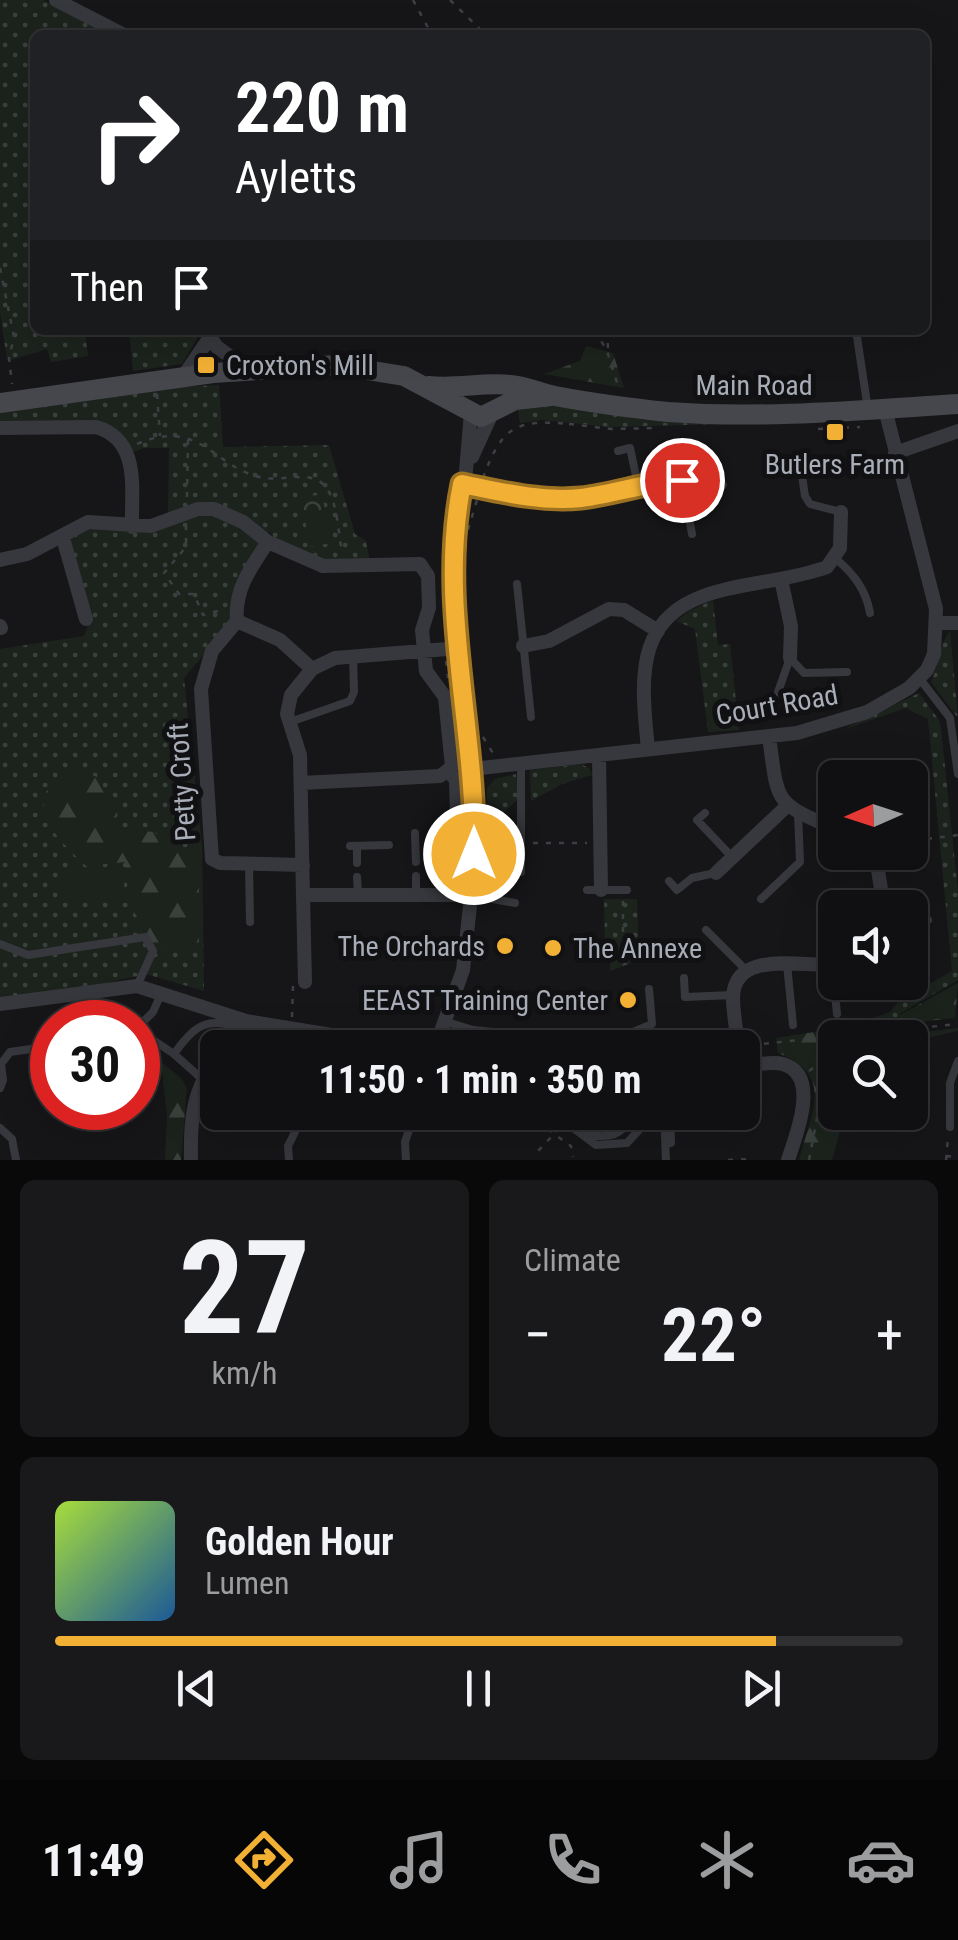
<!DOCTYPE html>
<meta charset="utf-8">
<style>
:root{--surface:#101012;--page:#19191b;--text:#f1f3f6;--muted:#9c9d9f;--line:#303032;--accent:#f2b134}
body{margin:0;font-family:"Roboto Condensed",sans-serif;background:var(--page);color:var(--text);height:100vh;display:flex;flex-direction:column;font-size:38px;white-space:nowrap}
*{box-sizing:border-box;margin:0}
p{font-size:32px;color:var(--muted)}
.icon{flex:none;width:55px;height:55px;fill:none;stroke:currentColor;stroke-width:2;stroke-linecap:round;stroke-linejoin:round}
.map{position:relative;height:1160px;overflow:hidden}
.details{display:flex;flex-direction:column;gap:20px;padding:20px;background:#09090a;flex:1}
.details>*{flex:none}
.guide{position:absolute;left:30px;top:30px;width:900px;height:305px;border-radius:15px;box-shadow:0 10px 40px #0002,0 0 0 2px var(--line);background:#202124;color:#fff;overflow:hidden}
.needle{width:65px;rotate:267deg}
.buttons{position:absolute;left:818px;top:760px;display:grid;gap:20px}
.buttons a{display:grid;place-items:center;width:110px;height:110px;border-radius:15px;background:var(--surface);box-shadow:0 10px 40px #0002,0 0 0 2px var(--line);font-size:50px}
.speed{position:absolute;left:30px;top:1000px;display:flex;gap:20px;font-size:50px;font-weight:700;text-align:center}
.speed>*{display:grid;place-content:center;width:130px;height:130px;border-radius:50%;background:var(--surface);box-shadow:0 10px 40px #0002,0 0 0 2px var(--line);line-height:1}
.speed .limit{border:15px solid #d22;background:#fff;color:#111}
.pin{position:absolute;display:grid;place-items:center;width:85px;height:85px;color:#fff;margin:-42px;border:5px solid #fff;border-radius:50%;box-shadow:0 2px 10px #0007}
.me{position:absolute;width:110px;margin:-55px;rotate:0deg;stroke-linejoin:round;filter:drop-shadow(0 0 8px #0008)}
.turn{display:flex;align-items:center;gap:35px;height:210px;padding:0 40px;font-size:45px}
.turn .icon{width:130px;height:130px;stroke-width:2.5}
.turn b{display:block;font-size:70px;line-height:85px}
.then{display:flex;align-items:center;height:95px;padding:0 40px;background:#0003;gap:20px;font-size:38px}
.big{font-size:75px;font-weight:700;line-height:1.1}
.details .tile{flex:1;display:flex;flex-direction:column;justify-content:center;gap:15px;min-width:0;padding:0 35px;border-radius:15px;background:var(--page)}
.details .dial{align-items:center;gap:0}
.dial b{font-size:130px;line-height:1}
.song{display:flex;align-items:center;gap:30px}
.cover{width:120px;height:120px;border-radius:15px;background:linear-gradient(135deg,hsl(80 70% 55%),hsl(210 70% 35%))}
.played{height:10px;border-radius:5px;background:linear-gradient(90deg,var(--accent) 85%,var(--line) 85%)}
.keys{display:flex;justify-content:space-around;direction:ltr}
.heat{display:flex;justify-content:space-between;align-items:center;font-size:55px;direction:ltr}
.details .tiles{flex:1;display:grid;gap:20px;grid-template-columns:1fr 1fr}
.tile:last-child{grid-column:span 2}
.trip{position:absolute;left:200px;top:1030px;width:560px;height:100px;border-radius:15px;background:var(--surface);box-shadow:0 10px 40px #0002,0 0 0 2px var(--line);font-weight:700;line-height:100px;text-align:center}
.dock{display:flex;height:160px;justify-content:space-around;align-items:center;background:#060607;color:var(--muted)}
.dock .icon{width:70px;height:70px}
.dock .on{color:var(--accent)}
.dock b{font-size:45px;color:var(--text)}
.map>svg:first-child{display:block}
.grass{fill:url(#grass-dots)}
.forest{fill:url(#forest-firs)}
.park{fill:url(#park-crowns)}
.pitch{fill:#1c231d}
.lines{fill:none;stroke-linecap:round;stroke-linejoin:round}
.path{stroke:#3d3f44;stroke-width:2.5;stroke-dasharray:5 8;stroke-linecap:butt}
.lane{stroke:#37383d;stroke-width:8}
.street{stroke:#37383d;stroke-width:14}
.secondary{stroke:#45474d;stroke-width:20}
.route-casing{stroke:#9d7322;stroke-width:25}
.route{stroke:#f2b134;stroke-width:18}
.poi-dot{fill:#f2b134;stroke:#111113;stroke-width:4}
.labels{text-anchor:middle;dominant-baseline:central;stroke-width:10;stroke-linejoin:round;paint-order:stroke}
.poi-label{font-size:28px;fill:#a8adb8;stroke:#111113;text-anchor:start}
.street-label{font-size:28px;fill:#a8adb8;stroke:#111113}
</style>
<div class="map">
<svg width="958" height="1160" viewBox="0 0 958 1160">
<defs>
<pattern id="grass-dots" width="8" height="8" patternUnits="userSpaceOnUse" patternTransform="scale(2.5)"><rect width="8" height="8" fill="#1c231d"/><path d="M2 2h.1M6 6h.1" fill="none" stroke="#3a403c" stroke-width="1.8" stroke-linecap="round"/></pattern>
<pattern id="forest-firs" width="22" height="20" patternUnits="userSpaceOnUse" patternTransform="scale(2.5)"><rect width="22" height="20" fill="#1c231d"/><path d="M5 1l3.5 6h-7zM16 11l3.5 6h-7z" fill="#3a403c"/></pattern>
<pattern id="park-crowns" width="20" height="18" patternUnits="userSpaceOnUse" patternTransform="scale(2.5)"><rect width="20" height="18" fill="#1c231d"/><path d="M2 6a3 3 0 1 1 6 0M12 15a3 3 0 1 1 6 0" fill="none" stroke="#3a403c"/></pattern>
</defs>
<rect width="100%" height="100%" fill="#161618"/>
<path class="grass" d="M0 0H43L110 35H35V330H85L88 356 51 362 47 349 7 361 0 312Z
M129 330H202L182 364 133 371Z
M219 385 223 447 329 445 355 534 366 541 370 562C336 563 290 561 269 531L240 575 231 622 184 678 202 847 204 991 146 974 0 1007V649L84 636 90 621 68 539 89 527 168 519 169 448H144L134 452 112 428 0 425V408L156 388Z
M524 403 762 423 611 427 542 420 520 423 517 405Z
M713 600 718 645 730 644 739 730 708 732 695 629 676 621 689 611Z
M950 631 958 718 931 682C939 665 939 645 950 631Z
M919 693 939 720 941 728 958 892V980L901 1013 898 1016 900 1024 888 1026 884 1021 857 1024 890 1012 898 1002 952 971 928 719 906 708 842 730Z
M581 764 589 768 592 775 562 784 531 801 530 770Z
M516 774 518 799 498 818 489 840H487V788L495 779Z
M604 899H637L639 960 610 971V944H605Z"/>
<path class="forest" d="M586 346 613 353 624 388 544 374 580 361Z
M71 768 97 777 116 814 117 828 153 832 183 848 199 851V950L154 946 130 905 125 862 86 866C53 834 17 801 71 768Z
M884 1021 898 1035 958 1028V1031L922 1039 835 1038V1112L845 1113 832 1160H799C811 1112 836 1076 778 1053L776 1038Z
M161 1062 181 1078 187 1088 181 1160H165L167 1117Z"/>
<path class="park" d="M322 494 331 543 310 547 301 498Z
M958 983 955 1018 900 1024 898 1016Z"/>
<path class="pitch" d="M123 867 125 898 62 902 60 871Z"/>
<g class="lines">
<path class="path" d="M413 0 432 35
M450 0 486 35
M0 268 14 337 9 358 12 384
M595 330 607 351 619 389
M607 330 608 349
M157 394 160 436
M569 424 611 429 656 428
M818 429 860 427
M137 444C202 416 215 471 265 478 283 481 310 470 324 485 338 500 338 533 342 552
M483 478C502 426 516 419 570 424
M187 497 188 440
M186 525V547L164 573 179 594H194L203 615 225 609
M468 530 477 500
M446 661 448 678
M483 737 494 755
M457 826V883
M927 839 958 835
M533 843H587
M623 901V960
M292 1017 293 985
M455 1033 462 1048
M751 1045 958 1024
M809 1071 829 1056 828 1039
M528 1112 554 1134 538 1151
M583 1112 602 1123 614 1118 615 1112
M559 1128 554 1134 571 1146 573 1157
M946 1156 958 1157
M728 1160 752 1159
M809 1160 829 1056
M946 1160 948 1138"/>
<path class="lane" d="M856 330 868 410
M618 451 630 448 638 485
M801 469 805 496 810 504 841 512
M692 534 682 480 707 477 723 485
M836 559C854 574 866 590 870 613
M517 584 531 717
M920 679 950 718 958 774
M772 709 790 658 804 673 847 672
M290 722 350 701 354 692 353 656
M705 813 697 820 732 857
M415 833 416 862
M350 846 389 845
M357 846V863
M910 847 923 846
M249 864 250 922
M521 872V764
M416 876V893
M357 877 358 893
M669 881 677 890 692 878 715 873
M587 890H627
M471 895 515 903
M761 899 800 862 798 813
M910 922 928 920
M706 930 747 971
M0 944 28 955 145 937 153 951 137 986
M787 964 793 1025
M832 965 837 1014
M684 978 685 997 733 995
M447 1022 473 1030 503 1033H631L652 1024 649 989
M138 1027 153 1012 161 994
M138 1030 174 1054 202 1079
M174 1054C190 1031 204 1016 233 1026 243 1029 248 1030 253 1038
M0 1088 3 1080 1 1064 10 1052 52 1046
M552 1112 596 1145 627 1143 639 1130 641 1112
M664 1112 666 1160
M670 1112 671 1143
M950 1127V1083L958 1061
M0 1128 12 1139 16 1160
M584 1134C608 1139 624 1137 633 1112
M289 1160 288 1146 305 1112
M406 1160 405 1142 415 1112"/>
<path class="street" d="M56 0 124 35
M210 337 217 347 249 370
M183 377 210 337V330
M0 428 96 427C141 440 131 489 132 527
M895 453 958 431
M472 457 492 413
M462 484C501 492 541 502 580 498 615 494 647 482 682 480
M63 538 86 619
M268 542C251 567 234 590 237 621L212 651 201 689 212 859 220 863 303 865
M0 560 27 554 88 522 151 526 198 509H214L243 522 268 542 323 566 420 564 428 576 429 608 422 630 426 671 445 697 452 767 440 776 301 783
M781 579 791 626 790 658
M237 621 280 640 312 669
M936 623H958
M0 626 1 628
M523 646 549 641 609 609 624 610 658 631
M460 648 335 658 312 669 291 695 287 714 300 755 303 895H471
M769 736C778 803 773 802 835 829
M648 749C640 671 634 610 727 589 760 581 795 579 827 567L840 548 841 512
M599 755 601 890
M472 769 797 733 867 712 909 688 927 670 934 654 936 609 885 409
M449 772 456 780 457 814
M868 852 878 870 884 908
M716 873 787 806
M303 895 305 982
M0 1004 137 986 246 1021 331 1035 439 1037
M738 1047C737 1031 733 1014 733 998 734 948 805 968 835 964
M231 1048 253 1038 335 1048
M435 1048 463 970 473 878 472 769 452 571 455 518 466 471 471 412
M742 1066C755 1065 771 1061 783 1064 821 1075 796 1135 788 1160
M191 1160C190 1122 192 1089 218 1058"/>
<path class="secondary" d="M429 386C457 389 483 382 511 385 526 386 540 393 555 396 592 403 630 408 668 412 765 419 862 410 958 404
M0 403 213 373 336 365 404 376 481 417 515 400 551 396"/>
</g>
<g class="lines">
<g class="route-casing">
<path id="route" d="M474 854C477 730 437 606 462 484 501 492 541 502 581 498 615 494 647 482 682 480"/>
</g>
<use href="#route" class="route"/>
</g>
<g class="poi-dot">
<rect x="196" y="355" width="20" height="20" rx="5"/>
<rect x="825" y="422" width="20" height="20" rx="5"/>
<circle cx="505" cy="946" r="10"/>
<circle cx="553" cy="948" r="10"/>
<circle cx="628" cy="1000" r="10"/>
</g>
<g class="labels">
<g class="poi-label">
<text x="226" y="365">Croxton's Mill</text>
<text x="835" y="464" text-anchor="middle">Butlers Farm</text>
<text x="485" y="946" text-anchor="end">The Orchards</text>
<text x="573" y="948">The Annexe</text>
<text x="608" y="1000" text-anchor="end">EEAST Training Center</text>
</g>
<g class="street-label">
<text x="754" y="385">Main Road</text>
<text transform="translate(777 705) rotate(-10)">Court Road</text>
<text transform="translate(182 782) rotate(-94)">Petty Croft</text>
</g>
</g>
</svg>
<div class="buttons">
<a><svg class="needle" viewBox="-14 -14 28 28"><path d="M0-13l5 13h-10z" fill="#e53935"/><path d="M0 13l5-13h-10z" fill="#9c9d9f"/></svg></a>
<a><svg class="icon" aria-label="sound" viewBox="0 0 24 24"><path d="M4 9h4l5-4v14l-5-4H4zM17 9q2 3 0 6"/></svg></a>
<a><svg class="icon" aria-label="search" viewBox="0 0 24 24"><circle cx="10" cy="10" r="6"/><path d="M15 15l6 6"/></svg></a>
</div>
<div class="speed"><div class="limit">30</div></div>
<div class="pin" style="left:682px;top:480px;background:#d93025"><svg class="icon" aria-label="arrive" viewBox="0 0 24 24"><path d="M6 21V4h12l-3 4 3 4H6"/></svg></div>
<svg class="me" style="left:474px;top:854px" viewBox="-20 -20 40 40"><circle r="17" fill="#f2b134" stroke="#fff" stroke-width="3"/><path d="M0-11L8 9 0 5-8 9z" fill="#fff"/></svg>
<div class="trip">11:50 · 1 min · 350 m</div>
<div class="guide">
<div class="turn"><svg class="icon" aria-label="right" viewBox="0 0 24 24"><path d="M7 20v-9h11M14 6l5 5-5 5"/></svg><div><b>220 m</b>Ayletts</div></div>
<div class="then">Then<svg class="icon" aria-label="arrive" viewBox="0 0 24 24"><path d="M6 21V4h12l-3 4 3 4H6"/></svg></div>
</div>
</div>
<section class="details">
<div class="tiles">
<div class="tile dial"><b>27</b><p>km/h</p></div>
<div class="tile"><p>Climate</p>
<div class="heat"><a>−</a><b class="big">22°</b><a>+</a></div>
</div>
<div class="tile">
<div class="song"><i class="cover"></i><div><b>Golden Hour</b><p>Lumen</p></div></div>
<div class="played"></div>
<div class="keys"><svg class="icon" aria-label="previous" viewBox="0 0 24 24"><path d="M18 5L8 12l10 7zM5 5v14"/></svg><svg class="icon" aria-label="pause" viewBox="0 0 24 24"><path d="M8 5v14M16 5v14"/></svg><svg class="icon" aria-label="next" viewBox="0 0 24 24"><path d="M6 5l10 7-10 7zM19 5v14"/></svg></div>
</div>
</div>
</section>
<nav class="dock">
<b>11:49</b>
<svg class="icon on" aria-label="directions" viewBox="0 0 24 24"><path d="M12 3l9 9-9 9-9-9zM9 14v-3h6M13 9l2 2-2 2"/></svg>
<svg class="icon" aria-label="music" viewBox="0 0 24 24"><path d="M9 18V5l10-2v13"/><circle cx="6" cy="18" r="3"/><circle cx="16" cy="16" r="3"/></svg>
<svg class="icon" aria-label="phone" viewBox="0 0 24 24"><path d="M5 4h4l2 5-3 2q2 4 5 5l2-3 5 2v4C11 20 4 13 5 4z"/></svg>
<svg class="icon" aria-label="climate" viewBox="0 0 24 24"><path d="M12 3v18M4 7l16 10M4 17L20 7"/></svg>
<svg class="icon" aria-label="car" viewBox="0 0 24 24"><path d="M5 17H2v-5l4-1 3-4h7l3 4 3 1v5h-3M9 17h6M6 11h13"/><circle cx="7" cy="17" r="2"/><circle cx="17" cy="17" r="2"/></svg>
</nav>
